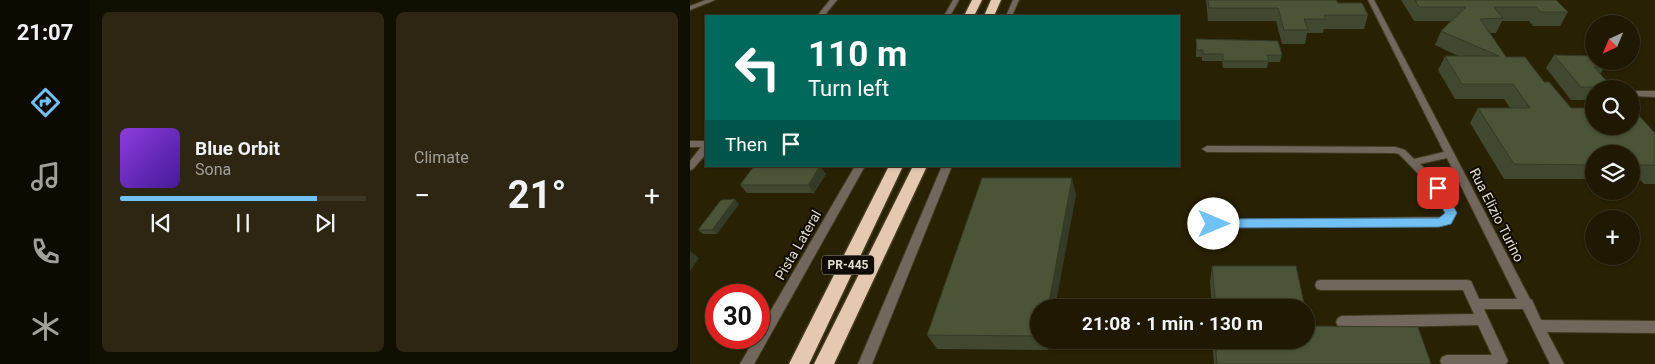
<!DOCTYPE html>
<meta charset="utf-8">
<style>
:root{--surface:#1f1903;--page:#2c2612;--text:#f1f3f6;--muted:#a1a09a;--line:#3c3825;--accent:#72c1f5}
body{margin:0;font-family:Roboto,sans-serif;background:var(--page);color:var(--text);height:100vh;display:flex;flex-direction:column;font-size:19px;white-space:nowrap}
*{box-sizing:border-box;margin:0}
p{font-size:16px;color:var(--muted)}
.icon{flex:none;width:28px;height:28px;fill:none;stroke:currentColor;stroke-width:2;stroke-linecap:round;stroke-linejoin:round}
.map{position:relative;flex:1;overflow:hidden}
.side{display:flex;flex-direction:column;gap:12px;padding:12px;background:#110e02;width:600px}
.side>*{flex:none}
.top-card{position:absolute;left:15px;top:15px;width:475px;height:152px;border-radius:0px;box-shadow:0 1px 4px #0004,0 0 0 1px var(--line);background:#00695c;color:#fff;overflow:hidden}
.needle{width:32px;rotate:224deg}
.tools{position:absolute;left:895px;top:15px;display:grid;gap:10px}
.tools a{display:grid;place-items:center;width:55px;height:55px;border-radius:50%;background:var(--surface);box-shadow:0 1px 4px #0004,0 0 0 1px var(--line);font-size:25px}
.speed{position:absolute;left:15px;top:284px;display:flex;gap:10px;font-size:25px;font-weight:700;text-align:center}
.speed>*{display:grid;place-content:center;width:65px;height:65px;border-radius:50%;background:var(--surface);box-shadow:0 1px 4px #0004,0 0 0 1px var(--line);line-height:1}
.speed .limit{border:8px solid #d22;background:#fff;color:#111}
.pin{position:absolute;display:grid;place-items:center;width:42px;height:42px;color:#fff;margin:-21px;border-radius:10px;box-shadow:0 2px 8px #0006}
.me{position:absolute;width:55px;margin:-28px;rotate:90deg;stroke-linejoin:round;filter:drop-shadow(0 0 4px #0008)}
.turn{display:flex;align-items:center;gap:18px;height:105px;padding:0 20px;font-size:22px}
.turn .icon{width:65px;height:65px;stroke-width:2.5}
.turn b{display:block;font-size:35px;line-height:42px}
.then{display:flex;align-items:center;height:48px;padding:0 20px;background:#0003;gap:10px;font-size:19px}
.big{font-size:38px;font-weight:700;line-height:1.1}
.side .tile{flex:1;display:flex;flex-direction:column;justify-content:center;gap:8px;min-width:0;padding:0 18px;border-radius:8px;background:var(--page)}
.song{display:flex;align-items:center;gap:15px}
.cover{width:60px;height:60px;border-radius:8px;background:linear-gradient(135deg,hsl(270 70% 55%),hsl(260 70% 35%))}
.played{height:5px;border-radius:2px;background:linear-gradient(90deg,var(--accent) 80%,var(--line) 80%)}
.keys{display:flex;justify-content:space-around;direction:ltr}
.heat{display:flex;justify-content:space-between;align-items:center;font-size:28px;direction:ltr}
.side .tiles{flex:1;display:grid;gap:12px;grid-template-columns:repeat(2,1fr)}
.trip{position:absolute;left:340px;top:299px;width:285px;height:50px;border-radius:25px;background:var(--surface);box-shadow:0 1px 4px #0004,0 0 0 1px var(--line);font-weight:700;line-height:50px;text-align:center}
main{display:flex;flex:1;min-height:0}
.tab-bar{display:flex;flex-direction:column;width:90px;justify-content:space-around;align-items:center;background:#0c0a01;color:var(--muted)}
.tab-bar .icon{width:35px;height:35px}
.tab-bar .current{color:var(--accent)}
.tab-bar b{font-size:22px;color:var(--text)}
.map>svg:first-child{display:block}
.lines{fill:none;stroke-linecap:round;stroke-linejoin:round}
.minor-casing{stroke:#433b20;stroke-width:2}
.tertiary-casing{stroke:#433b20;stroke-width:2}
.motorway-casing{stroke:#433b20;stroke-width:3}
.minor{fill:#72675d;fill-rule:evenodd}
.tertiary{fill:#72675d;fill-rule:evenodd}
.motorway{fill:#e4c8af;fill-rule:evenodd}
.wall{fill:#40482f}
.shaded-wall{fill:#343b26}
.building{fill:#4b5437;stroke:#343b26}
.route{fill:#72c1f5;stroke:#4a7d9f}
.labels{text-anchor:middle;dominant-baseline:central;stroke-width:4;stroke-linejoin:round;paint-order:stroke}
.shield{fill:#0f0b02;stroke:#a29d8f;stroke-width:1}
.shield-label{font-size:12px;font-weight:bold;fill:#e1dccb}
.street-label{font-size:14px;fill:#e1dccb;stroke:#0f0b02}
</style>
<main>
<nav class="tab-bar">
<b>21:07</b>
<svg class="icon current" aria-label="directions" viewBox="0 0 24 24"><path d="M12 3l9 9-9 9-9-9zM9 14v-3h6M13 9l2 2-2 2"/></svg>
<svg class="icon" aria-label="music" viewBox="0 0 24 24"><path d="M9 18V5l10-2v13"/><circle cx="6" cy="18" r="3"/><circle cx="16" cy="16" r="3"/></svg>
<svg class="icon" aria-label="phone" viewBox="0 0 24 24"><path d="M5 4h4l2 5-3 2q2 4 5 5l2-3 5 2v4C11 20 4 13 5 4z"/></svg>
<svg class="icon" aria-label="climate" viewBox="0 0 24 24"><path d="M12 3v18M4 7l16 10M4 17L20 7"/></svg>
</nav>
<section class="side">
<div class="tiles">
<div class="tile">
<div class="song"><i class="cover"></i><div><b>Blue Orbit</b><p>Sona</p></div></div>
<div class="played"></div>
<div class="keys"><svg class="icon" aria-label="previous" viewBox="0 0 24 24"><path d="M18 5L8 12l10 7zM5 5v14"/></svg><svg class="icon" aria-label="pause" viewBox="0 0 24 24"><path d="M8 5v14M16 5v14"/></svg><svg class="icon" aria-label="next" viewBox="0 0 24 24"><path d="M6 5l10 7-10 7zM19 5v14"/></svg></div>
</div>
<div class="tile"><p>Climate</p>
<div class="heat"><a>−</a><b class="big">21°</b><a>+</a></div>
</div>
</div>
</section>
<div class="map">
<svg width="965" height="364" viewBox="0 0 965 364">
<rect width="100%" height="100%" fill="#292104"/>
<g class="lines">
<g class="minor-casing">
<path id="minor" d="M16 0H25L0 10V6Z
M140 0H147L134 16H127Z
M678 0H684L840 299 842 300 851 320 965 321V333L857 332 874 364H860L833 309H794L818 361 816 364H752L750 361 752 357 757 355H802L788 325 652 328 648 326 646 322 648 318 652 316 784 314 773 290H631L627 289 625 285 627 281 631 280H777L781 281 789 299H827L757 158 730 164 752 185 766 213 761 223 749 226 520 227 519 224 520 221 524 220 753 217 756 213 744 190 709 154 705 153 517 152 512 149 517 146 705 147 715 150 724 159 754 152Z
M947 91H965V97L944 96V92Z
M0 141H16V154L3 169 0 170V161L11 147H0Z"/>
</g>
<g class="tertiary-casing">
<path id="tertiary" d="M263 0H269L260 16H254Z
M323 0H329L322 16H316Z
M165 166H175L64 364H50L65 338H69V331Z
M252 166H262L182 364H168Z"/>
</g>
<g class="motorway-casing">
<path id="motorway" d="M282 0H292L284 16H274Z
M301 0H311L304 16H294Z
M199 166H213L119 364H99Z
M223 166H237L144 364H124Z"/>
</g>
<use href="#minor" class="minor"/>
<use href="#tertiary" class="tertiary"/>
<use href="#motorway" class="motorway"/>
</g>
<path class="wall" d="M516 0H646L648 3 678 15 674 29H634L633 33H617L615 44H592L586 21H518Z
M711 0H866L878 12 870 26H843L839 21H812L806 33H800L816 57 854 82 881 108 965 133V184H954L950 180H941V154H904V179H814L780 123 788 108H820L814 99H765L748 70 755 56H768L745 45 751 31 761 21H724Z
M506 39 592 55 590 62H578L577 68H533L532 61H512V57H506Z
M864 55 915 67 910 74 922 87 921 89H904V100H881L856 68Z
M136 174 124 193H57L50 185Z
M386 195 349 308V340H360L358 350 247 349 237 335Z
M49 204 27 234H13L8 230Z
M522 266 615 308H522L520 282Z
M618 326 741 364H524L522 340H616Z"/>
<path class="shaded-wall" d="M130 166 136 174 124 193 118 185Z
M382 178 386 195 365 308H358Z
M45 199 49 204 27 234 22 230Z
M0 251 9 258 0 271Z
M354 340H360L358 350Z"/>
<path class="building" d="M518 0H646L648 3H672L678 15H634L636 19H614L618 30H594L588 8H519Z
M725 0H866L878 12H851L846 7H804L813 18 790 19 816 57H835L854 82H859L881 108H904V126H941V108H942L965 133V166L964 165H941V154H904V165L824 164 788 108H840L823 84H772L755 56H809L751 31 776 7H729Z
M506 39 588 41 592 55H577L579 61H533V54H513V50H507Z
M864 55 904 56V61H910L915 67H904L922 87H891Z
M64 166H130L118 185H50Z
M292 178H382L358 308H349V336L237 335Z
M45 199 22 230H8L31 200Z
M522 266H606L615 308H526Z
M616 316 618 326 728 327 741 364H527L525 340H616Z"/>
<path class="route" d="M748 184 752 185 767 213 761 224 749 227 524 228 518 224 524 219 749 218 755 213 742 188Z"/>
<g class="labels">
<rect class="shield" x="132" y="255.5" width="52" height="19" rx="4"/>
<g class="shield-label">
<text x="158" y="265">PR-445</text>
</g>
<g class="street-label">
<text transform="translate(807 215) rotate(63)">Rua Elizio Turino</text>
<text transform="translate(108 245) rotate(-60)">Pista Lateral</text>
</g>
</g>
</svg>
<div class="tools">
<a><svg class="needle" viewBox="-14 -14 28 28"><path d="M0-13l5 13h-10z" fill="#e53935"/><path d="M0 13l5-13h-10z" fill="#a1a09a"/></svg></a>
<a><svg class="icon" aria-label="search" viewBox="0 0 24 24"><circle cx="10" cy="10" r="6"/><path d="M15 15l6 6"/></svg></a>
<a><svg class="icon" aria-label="layers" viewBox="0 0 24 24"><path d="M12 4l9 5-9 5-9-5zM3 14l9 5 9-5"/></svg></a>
<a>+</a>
</div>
<div class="speed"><div class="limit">30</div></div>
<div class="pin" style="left:748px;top:188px;background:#d93025"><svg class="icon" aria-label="arrive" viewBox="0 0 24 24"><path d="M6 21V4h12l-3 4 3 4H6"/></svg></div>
<svg class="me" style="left:524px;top:224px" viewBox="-20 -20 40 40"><circle r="19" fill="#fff"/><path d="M0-13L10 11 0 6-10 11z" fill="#72c1f5"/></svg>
<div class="trip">21:08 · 1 min · 130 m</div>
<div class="top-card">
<div class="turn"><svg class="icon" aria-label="left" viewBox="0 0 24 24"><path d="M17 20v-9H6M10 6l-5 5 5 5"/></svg><div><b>110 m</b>Turn left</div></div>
<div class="then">Then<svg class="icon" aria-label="arrive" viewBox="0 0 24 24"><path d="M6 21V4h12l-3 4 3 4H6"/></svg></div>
</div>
</div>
</main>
